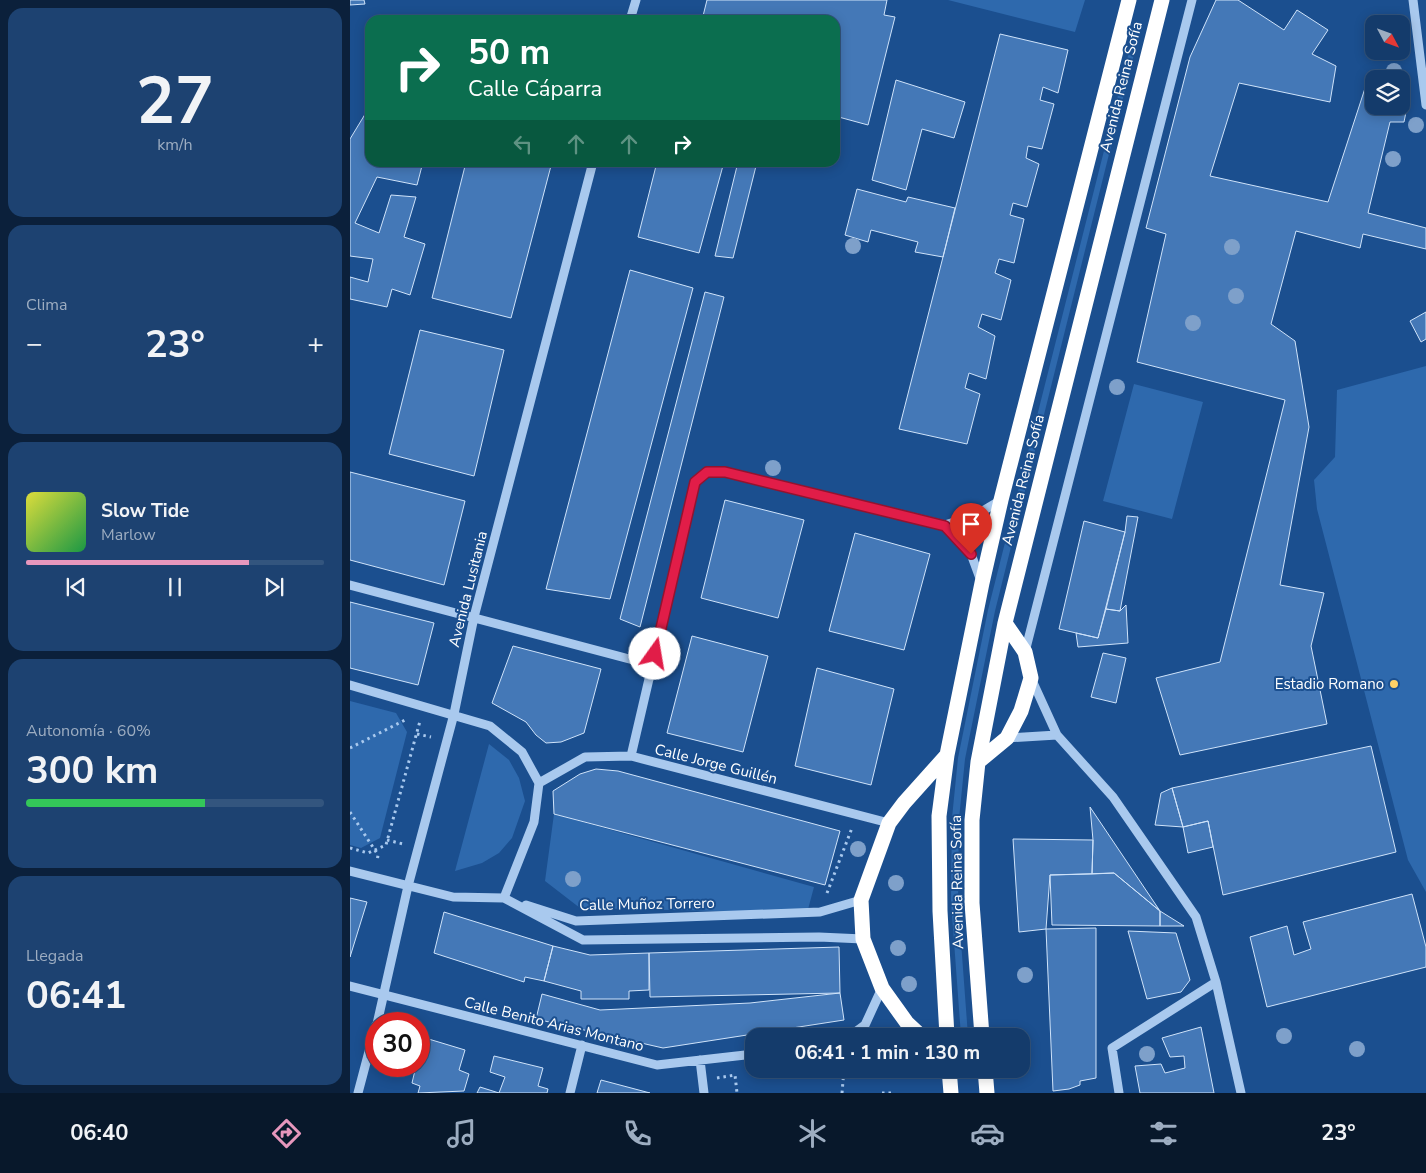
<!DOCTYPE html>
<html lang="es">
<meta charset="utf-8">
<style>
:root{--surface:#143b6b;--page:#1d4271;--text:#f1f3f6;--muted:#9dadc1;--line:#33557e;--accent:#e797bd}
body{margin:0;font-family:"Nunito Sans",sans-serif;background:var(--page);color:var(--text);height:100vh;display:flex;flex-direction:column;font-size:19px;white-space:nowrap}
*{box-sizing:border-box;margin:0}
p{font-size:16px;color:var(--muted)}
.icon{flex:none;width:28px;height:28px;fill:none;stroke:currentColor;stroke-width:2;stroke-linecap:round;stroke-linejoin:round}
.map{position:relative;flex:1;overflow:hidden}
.sheet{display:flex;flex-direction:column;gap:8px;padding:8px;background:#0b203b;width:350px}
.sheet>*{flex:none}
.hud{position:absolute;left:15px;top:15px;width:475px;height:152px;border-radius:15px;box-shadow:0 2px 12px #0003,0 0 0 1px var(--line);background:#0b6e4f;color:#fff;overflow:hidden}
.needle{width:32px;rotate:131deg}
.controls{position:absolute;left:1015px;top:15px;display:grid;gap:10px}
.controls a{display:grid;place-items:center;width:45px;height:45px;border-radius:10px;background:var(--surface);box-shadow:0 2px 12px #0003,0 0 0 1px var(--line);font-size:25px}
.speed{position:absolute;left:15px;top:1012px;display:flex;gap:10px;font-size:25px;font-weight:700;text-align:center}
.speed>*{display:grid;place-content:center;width:65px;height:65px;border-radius:50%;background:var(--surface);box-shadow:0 2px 12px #0003,0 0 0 1px var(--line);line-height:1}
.speed .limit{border:8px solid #d22;background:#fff;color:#111}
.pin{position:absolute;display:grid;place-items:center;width:42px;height:42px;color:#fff;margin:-51px -21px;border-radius:50% 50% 50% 0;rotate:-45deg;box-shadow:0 0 5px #0007}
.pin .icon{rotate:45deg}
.me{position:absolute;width:55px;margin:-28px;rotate:13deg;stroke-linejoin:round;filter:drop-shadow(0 0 4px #0008)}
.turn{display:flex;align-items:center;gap:18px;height:105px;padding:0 20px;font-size:22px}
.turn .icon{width:65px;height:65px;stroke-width:2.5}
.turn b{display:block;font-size:35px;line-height:42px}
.lanes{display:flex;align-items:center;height:48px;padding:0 20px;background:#0003;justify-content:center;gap:25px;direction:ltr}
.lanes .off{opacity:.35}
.big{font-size:38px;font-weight:700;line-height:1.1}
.sheet .card{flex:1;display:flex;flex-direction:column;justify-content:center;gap:8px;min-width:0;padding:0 18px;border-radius:15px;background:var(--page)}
.sheet .dial{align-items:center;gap:0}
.dial b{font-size:65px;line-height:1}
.song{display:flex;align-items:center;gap:15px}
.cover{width:60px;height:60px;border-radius:8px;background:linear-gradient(135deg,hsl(60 70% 55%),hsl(140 70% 35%))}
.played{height:5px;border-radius:2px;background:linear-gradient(90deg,var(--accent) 75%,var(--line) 75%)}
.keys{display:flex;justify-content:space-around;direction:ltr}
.heat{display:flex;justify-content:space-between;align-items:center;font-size:28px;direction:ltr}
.charge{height:8px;border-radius:4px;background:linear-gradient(90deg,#34c759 60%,var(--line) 0)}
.trip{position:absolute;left:395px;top:1028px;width:285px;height:50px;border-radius:15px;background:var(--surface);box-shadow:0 2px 12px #0003,0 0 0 1px var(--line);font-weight:700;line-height:50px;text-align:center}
.menu{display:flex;height:80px;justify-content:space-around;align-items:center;background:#08182b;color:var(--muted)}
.menu .icon{width:35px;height:35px}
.menu .current{color:var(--accent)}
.menu b{font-size:22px;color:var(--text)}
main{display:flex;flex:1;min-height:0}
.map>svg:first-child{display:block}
.green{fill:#2e69ad}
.building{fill:#4478b7;stroke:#cfe3fa}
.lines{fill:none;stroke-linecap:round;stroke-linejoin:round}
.path{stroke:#a9c9ee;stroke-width:3;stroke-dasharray:2.5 4;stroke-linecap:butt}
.minor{stroke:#a9c9ee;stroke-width:9}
.highway{stroke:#fff;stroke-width:15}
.tree{fill:#7ea0ca}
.route-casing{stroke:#92132f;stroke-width:12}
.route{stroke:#e11d48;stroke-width:9}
.poi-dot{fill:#ffd166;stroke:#1b4f8f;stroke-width:2}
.labels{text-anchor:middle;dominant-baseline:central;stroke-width:4;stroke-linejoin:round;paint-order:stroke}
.street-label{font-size:15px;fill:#fff;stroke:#1b4f8f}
.poi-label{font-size:15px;fill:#fff;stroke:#1b4f8f;text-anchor:end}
</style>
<main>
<section class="sheet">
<div class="card dial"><b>27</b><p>km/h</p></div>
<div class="card"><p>Clima</p>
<div class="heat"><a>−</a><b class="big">23°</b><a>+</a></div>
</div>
<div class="card">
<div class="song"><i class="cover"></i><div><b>Slow Tide</b><p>Marlow</p></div></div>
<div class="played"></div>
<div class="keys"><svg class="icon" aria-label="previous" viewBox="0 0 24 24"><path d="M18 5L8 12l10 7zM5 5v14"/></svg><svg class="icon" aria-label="pause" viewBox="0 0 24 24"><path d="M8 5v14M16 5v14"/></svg><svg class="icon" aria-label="next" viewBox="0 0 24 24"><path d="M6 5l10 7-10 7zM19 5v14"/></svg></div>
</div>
<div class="card"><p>Autonomía · 60%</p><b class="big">300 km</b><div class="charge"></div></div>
<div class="card"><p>Llegada</p><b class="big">06:41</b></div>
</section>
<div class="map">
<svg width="1076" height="1093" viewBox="0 0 1076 1093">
<rect width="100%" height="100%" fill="#1b4f8f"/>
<path class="green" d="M598 0H735L725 32Z
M785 28 790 30 645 611 615 759 609 819 608 901 618 1036H611L601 901 602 818 608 758 638 610Z
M1076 366V892L1058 860 967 509 964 480 985 457 987 390Z
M784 384 853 402 822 519 753 501Z
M0 701 46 713 57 732 30 838 11 848 0 845Z
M139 744 159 760 169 778 175 801 162 838 149 853 132 863 105 871Z
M204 814 464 887 457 913 230 908 195 881Z"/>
<path class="building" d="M0 0H14L15 4 0 5Z
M357 0H537L534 15 545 17 518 125 485 116V20H352Z
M866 0H888L934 30 947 10 978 30 962 54 986 66 980 102 889 83 860 176 978 202 1018 79 1024 80V106H1051L1052 89 1058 102 1054 122H1040L1018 213 1076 228V249L1013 234 1010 248 946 231 921 324 945 341 959 427 930 585 974 593 961 646 977 724 830 755 806 678 870 662 935 400 787 362 816 234 796 228 840 57Z
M650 34 718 50 708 93 693 87 690 100 704 104 692 149 678 146 676 158 689 164 677 207 663 203 660 215 674 219 664 263 649 259 645 273 661 280 651 320 632 314 628 327 645 336 636 379 619 373 615 388 630 394 617 444 549 429Z
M546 80 615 102 604 138 572 129 556 190 522 180Z
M17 111 20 112V162H73L67 185 27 177 5 223 29 233 41 195 66 197 54 237 75 244 60 295 42 289 37 307 0 299V277L18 282 23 259 0 256V139Z
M116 162H202L161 318 82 298Z
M307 162H374L349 253 288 237Z
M388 162H407L383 258 365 256Z
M507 189 556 202 558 197 605 208 593 257 565 252 568 242 521 230 518 242 495 235Z
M280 270 343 288 260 599 196 589Z
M355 292 374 297 290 627 270 619Z
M1076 312V339L1071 342 1060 321Z
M70 330 154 350 124 476 39 454Z
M0 472 115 501 94 585 0 560Z
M375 500 454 520 428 618 351 598Z
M777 516 788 517 770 611 756 609 775 532Z
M734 521 775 532 748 638 709 629Z
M505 533 580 554 554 650 479 631Z
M0 602 84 623 68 685 0 668Z
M776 605 778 643 728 647 726 633 748 638 756 609 770 611Z
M342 636 418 656 393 752 317 733Z
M163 646 251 669 234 733 211 742 196 743 186 735 176 722 142 703Z
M753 653 776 658 766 703 741 697Z
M467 668 544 689 521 785 445 766Z
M1021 746 1046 852 873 895 858 821 833 827 822 788Z
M246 769 268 771 490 831 475 885 204 814 203 791 230 774Z
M822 788 833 827 805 825 811 793Z
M740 807 810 911 764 873 742 874 743 840Z
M858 821 863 847 838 853 833 827Z
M663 839 743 840 742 874 700 875 696 929 669 932Z
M764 873 810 911V926L702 925 700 875Z
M1062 894 1076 947V967L917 1007 900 937 937 926 944 955 961 949 953 922Z
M0 898 17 902 0 957Z
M810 911 834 926H810Z
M94 912 203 946 194 981 175 977 174 982 84 953Z
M746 928V1078L730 1081V1085L719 1089 703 1091 696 929Z
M778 931 826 933 840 980 831 992 797 999Z
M203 946 240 955 299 953V990L279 991V999H231V991L194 981Z
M489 947 490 993 300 997 299 953Z
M490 993 494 1020 313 1048 186 1019 192 994 250 1010 400 1003Z
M851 1027 864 1093H790L785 1066 811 1064 815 1073 835 1068 834 1056 820 1057 812 1038Z
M72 1037 115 1050 109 1070 119 1074 114 1091 68 1093 70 1086 62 1083 66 1066H69Z
M144 1056 193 1068 188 1086 198 1089 197 1093H127L130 1087 149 1093 155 1077 140 1072Z
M251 1080 300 1093H247Z"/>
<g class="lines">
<path class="path" d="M67 734 81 737
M0 748 57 719
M0 812 28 855 27 862
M37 840 53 844
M0 848 18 853 36 845 70 721
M477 893 502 828
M367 1078 385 1075 387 1093
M492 1093 494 1069
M532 1093H541"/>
<path class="minor" d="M1063 0 1076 105
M280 20 286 0
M595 525 621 554 631 581
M0 585 302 665
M675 652 842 0
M681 678 707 735 763 797 846 917 866 982 891 1093
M0 685 140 726 172 752 189 783 184 822 154 898 103 897 0 871
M657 738 707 735
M281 756 345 482 357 473 375 472 595 525 626 515 651 500
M189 783 235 757 281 756 539 823
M154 898 233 940 469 937 513 939
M176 905 226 921 470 912 511 900
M0 986 307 1065 404 1054
M27 1024 58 886 104 714 124 617 243 162
M500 1036 515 1025 532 988
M350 1060 354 1093
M8 1093 26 1025
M220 1093 232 1045
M769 1093 762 1048 866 982"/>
<path class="highway" d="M628 762 657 738 671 711 681 678 675 652 655 623
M571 1036 557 1023 532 988 513 939 511 900 539 823 554 803 597 755
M597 1036 590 911 589 816 597 755 632 583 651 500 779 0
M632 1036 622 903V820L628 762 655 623 812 0
M599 1069 601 1093
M635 1069 637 1093"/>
</g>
<g class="tree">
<circle cx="1044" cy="71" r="8"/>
<circle cx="1066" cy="125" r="8"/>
<circle cx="1043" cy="159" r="8"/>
<circle cx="503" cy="246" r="8"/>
<circle cx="882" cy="247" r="8"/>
<circle cx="886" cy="296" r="8"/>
<circle cx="843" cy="323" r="8"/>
<circle cx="767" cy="387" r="8"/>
<circle cx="423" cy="468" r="8"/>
<circle cx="508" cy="849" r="8"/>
<circle cx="223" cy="879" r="8"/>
<circle cx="546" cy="883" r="8"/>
<circle cx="548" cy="948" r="8"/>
<circle cx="675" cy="975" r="8"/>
<circle cx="559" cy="984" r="8"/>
<circle cx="934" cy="1036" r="8"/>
<circle cx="1007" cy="1049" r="8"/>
<circle cx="797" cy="1054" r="8"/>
</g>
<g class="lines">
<g class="route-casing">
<path id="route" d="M305 654 345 482 357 472H375L595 526 621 554"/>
</g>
<use href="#route" class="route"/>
</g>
<circle class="poi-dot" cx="1044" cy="684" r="5"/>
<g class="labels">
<g class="street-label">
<text transform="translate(771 87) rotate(-76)">Avenida Reina Sofía</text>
<text transform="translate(673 480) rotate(-76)">Avenida Reina Sofía</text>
<text transform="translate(118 589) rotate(-76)">Avenida Lusitania</text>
<text transform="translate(366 764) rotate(14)">Calle Jorge Guillén</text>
<text transform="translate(607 882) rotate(-91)">Avenida Reina Sofía</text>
<text transform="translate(297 904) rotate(-1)">Calle Muñoz Torrero</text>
<text transform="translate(204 1024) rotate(14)">Calle Benito Arias Montano</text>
</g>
<g class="poi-label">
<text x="1034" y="684">Estadio Romano</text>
</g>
</g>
</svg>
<div class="controls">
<a><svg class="needle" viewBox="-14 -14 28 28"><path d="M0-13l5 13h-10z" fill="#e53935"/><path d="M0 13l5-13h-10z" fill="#9dadc1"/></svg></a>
<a><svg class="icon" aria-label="layers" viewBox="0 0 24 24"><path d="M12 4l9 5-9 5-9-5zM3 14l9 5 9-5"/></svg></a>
</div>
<div class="speed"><div class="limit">30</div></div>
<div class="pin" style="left:621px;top:554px;background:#d93025"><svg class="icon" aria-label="arrive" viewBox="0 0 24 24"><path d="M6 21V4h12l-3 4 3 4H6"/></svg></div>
<svg class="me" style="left:305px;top:654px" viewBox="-20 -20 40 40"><circle r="19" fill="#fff"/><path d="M0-13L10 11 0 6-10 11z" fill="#e11d48"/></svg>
<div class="trip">06:41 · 1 min · 130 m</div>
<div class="hud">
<div class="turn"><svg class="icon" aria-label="right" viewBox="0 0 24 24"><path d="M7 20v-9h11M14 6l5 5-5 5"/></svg><div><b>50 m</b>Calle Cáparra</div></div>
<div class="lanes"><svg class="icon off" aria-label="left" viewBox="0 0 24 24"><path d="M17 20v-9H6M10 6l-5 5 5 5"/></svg><svg class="icon off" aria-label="ahead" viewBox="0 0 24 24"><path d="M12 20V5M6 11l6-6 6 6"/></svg><svg class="icon off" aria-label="ahead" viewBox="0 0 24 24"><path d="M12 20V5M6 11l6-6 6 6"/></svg><svg class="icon" aria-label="right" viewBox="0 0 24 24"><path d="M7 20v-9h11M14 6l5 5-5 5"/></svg></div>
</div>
</div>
</main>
<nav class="menu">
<b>06:40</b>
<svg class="icon current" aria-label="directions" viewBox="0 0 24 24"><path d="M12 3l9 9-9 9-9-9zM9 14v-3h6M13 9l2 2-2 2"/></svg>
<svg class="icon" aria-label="music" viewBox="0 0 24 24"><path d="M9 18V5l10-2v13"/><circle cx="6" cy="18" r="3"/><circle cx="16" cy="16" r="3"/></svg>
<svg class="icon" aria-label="phone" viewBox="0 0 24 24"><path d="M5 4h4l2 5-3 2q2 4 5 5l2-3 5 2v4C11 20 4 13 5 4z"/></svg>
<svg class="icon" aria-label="climate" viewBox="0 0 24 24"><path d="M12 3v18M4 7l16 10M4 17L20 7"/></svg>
<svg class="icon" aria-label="car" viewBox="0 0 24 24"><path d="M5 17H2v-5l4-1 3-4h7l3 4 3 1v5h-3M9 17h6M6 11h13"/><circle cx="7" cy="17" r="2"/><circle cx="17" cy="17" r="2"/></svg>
<svg class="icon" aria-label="filters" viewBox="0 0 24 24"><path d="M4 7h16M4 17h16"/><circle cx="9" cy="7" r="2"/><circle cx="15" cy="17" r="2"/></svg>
<b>23°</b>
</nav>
